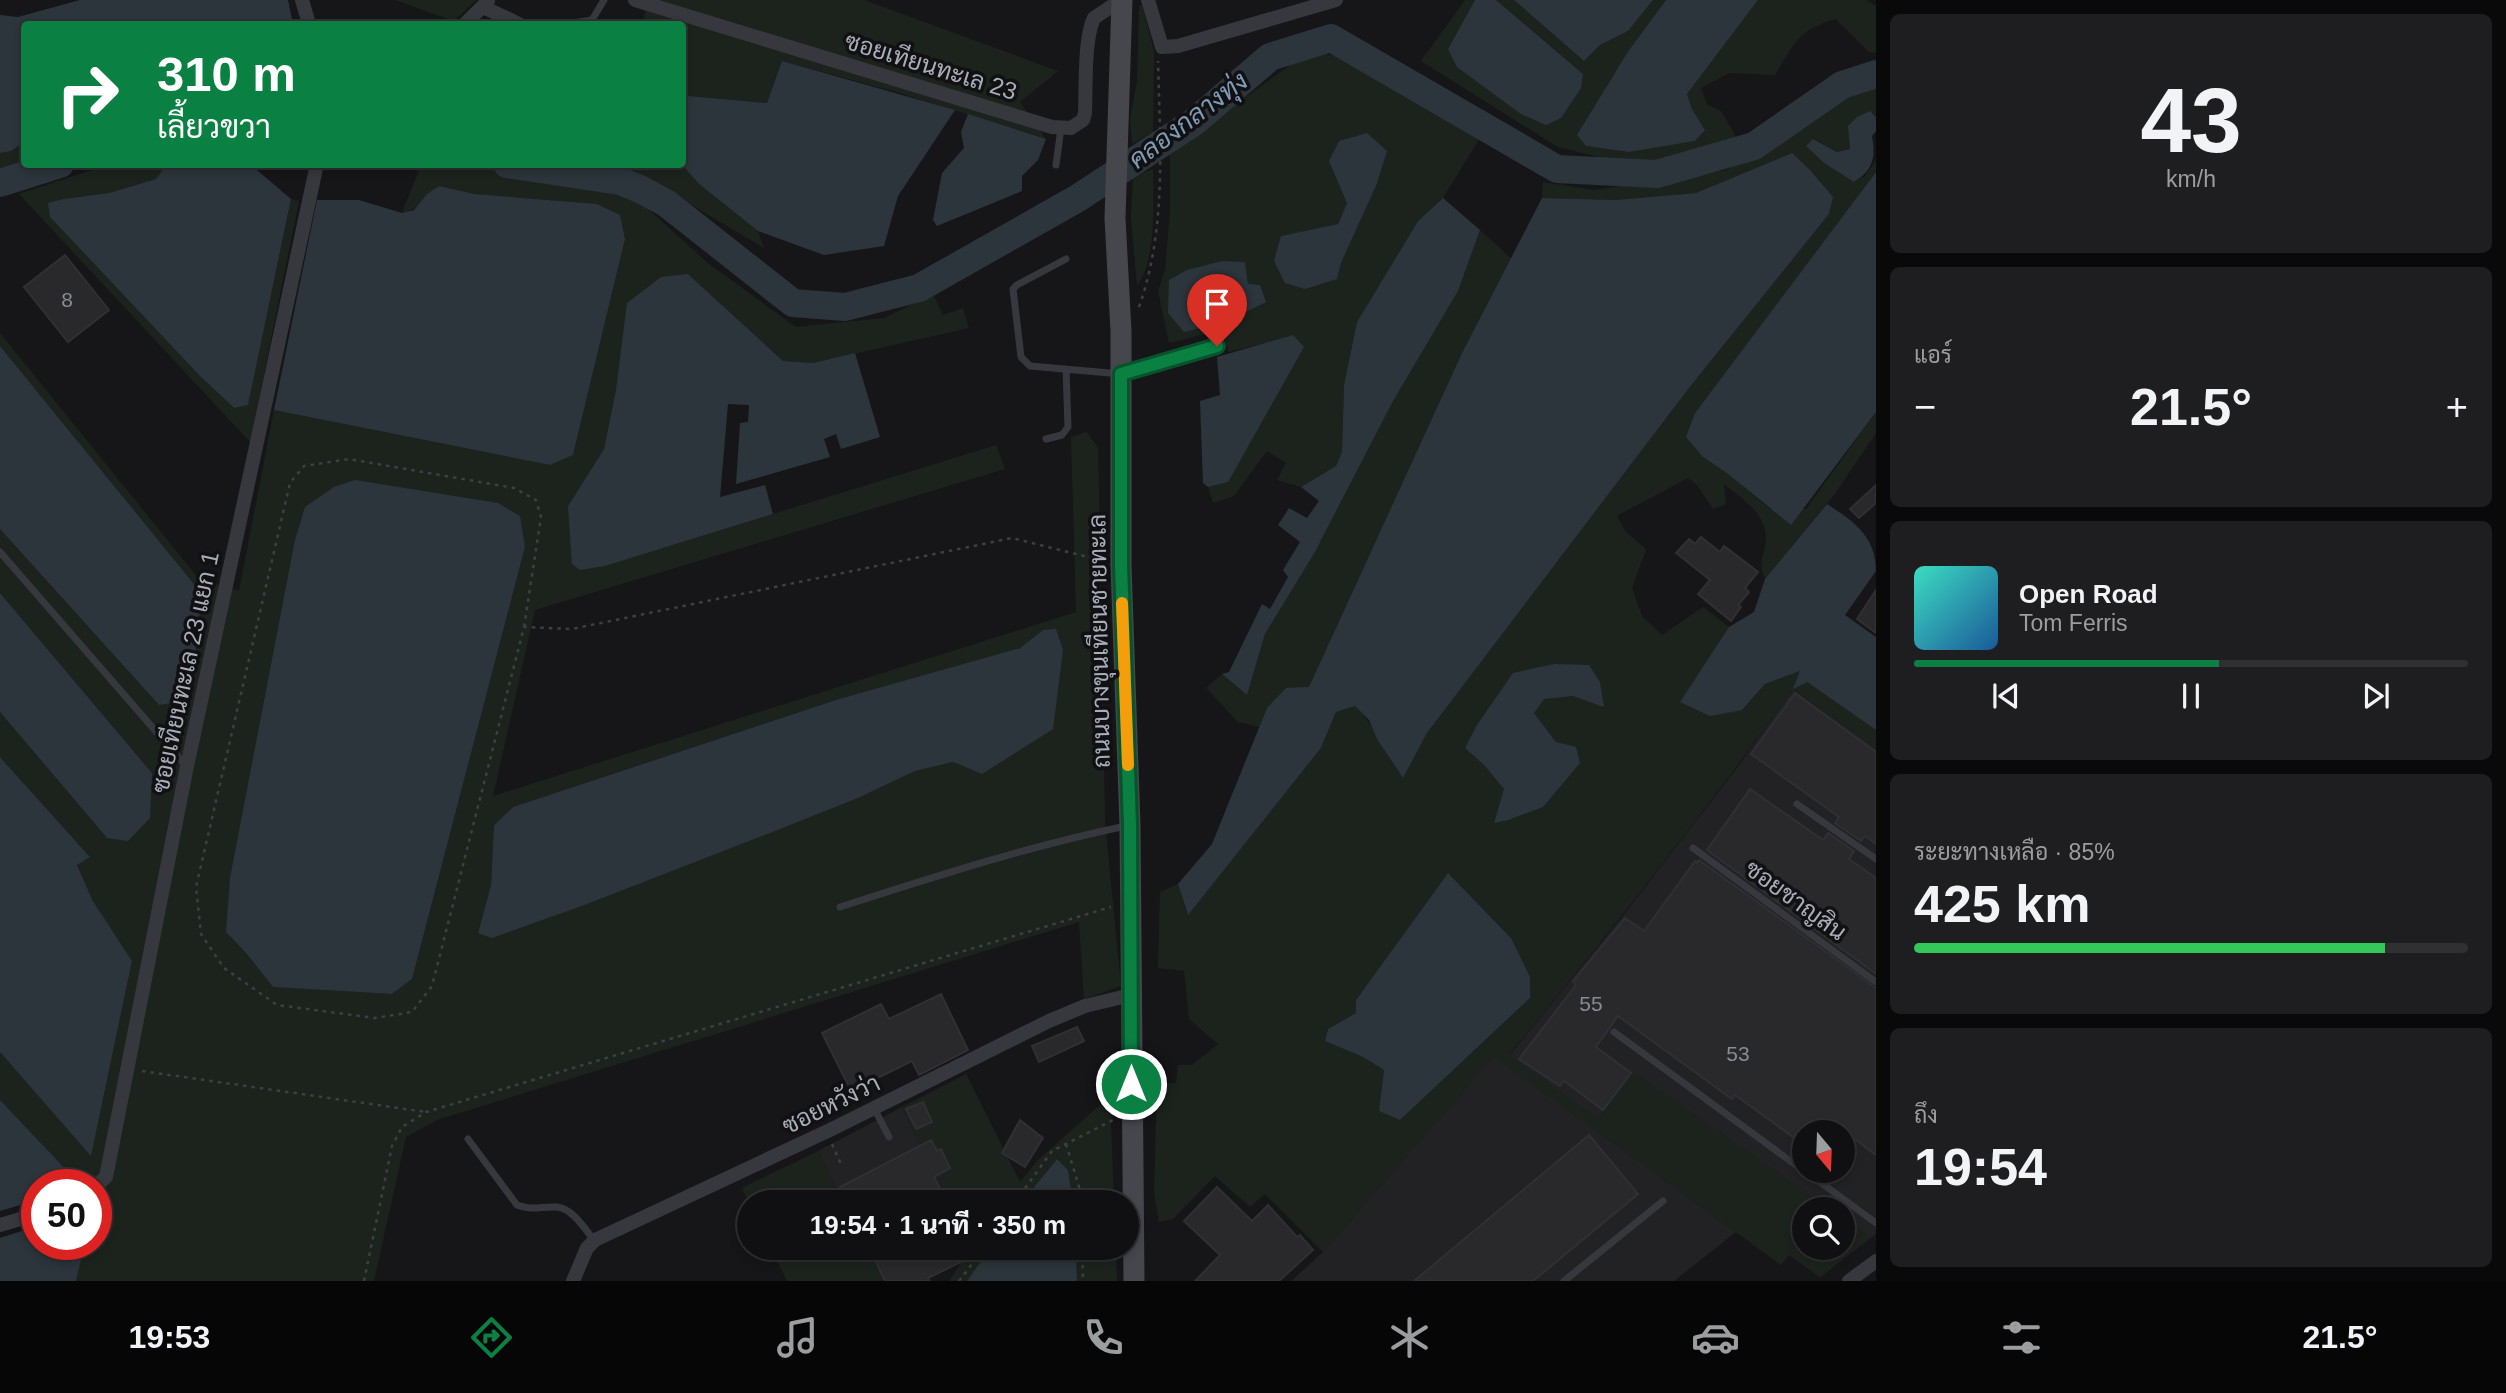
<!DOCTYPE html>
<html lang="th">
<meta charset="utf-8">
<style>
:root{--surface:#101012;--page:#1e1e20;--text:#f1f3f6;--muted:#9c9d9f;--line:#303032;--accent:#0b8043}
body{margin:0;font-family:Arial,Sarabun,sans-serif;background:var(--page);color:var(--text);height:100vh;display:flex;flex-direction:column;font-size:26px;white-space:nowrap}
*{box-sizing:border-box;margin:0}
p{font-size:23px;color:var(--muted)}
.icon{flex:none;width:38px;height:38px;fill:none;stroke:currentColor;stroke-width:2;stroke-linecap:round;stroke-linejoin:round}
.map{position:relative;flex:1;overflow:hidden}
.panel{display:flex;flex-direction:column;gap:14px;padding:14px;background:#09090a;width:630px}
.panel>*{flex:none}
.hud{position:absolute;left:21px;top:21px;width:665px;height:147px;border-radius:7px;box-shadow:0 4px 10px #0003,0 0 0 2px var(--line);background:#0b8043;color:#fff;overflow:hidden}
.needle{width:46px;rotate:161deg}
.controls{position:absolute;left:1792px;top:1120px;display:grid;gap:14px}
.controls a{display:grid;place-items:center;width:63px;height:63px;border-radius:50%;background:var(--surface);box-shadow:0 4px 10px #0003,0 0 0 2px var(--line);font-size:35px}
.speed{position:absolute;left:21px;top:1169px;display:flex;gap:14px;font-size:35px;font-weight:700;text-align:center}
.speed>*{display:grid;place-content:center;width:91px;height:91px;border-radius:50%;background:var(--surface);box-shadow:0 4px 10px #0003,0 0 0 2px var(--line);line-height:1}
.speed .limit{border:10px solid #d22;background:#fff;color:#111}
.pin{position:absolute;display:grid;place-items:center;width:60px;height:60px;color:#fff;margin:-72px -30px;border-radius:50% 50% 50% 0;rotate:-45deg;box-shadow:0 0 7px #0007}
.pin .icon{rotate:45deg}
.me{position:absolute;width:77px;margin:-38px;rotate:0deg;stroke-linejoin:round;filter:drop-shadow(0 0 5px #0008)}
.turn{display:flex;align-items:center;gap:24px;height:147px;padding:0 21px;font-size:32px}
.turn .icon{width:91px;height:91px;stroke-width:2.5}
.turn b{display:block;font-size:49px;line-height:60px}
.big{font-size:52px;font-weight:800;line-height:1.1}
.panel .widget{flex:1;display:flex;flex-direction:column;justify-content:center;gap:10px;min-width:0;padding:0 24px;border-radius:10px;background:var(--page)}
.panel .dial{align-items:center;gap:0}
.dial b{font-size:91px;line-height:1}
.song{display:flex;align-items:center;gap:21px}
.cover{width:84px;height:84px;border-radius:10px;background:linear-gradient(135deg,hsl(170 70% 55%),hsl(210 70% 35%))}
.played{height:7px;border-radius:4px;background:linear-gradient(90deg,var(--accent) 55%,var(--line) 55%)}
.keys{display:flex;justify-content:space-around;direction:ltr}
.heat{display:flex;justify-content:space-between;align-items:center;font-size:38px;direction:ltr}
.charge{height:10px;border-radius:5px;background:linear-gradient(90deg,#34c759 85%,var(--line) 0)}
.trip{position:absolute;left:737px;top:1190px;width:402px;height:70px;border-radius:35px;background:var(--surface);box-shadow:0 4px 10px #0003,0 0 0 2px var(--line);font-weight:800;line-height:70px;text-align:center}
.tab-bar{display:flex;height:112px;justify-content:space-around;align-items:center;background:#060607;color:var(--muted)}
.tab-bar .icon{width:49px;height:49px}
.tab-bar .selected{color:var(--accent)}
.tab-bar b{font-size:32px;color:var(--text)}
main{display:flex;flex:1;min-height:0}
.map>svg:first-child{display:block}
.built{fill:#222225;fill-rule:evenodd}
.green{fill:#1c231d;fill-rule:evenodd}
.water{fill:#2c353c}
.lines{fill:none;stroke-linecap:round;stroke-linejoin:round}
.river{stroke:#2c353c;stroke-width:28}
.building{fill:#29292c;stroke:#303034;stroke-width:2}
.path{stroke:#3d3f44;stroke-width:2.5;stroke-dasharray:3.5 5;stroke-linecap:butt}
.service{stroke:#37383d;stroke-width:7}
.minor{stroke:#37383d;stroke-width:14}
.secondary{stroke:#45474d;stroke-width:21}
.route-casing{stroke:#07532c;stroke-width:18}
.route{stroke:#0b8043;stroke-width:12}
.slow{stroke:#f59e0b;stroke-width:12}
.labels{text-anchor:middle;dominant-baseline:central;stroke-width:7;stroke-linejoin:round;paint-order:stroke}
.number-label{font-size:21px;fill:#888b94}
.street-label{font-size:24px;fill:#a8adb8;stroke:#111113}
.water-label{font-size:26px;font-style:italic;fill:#7f9bb3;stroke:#111113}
</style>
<main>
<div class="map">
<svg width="1876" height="1281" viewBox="0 0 1876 1281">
<rect width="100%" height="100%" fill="#161618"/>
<path class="built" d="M1793 689 1876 748V1234L1820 1277 1509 1056 1626 912 1736 769ZM1804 1132H1843V1171H1804ZM1804 1209H1843V1248H1804Z
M1494 1056 1736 1232 1674 1281H1291L1323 1252Z
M902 1107 949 1202H844L818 1151Z"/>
<path class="green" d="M395 0H476L454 21Z
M647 0H864L1058 71 1020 102 1046 139 900 93 782 61 767 103 689 96 683 98 682 24H643Z
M1465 0H1475L1448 49 1583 74 1496 0H1514L1584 61 1600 45 1628 31 1653 0H1666L1629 50 1586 146 1629 152 1695 141 1705 130 1692 109 1687 94 1758 0H1866L1876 6V53L1869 52 1836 19C1797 30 1795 43 1775 75L1729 73 1701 88 1707 104 1721 111 1738 140 1702 153 1638 163 1607 159 1558 147 1421 61Z
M1142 5 1154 51 1153 132 1132 144 1130 119 1137 81 1139 6Z
M1310 51 1341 57 1481 136 1443 198 1418 221 1357 322 1344 385 1342 452 1336 466 1301 487 1277 480 1286 463 1267 451 1234 496 1213 503 1208 487 1228 482 1293 336 1229 352 1221 330 1169 343 1158 291 1165 270 1170 211V151ZM1376 186 1341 263 1337 279 1281 236 1338 224 1347 203ZM1222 261 1245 262 1248 284 1187 270Z
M1876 86V117L1870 111 1851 148 1837 152 1814 139 1806 146 1824 163 1854 182 1865 176 1876 160V172L1695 413 1703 457 1728 474 1770 509H1806L1876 412V433L1834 495 1765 579C1756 560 1767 553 1766 535 1764 512 1740 497 1724 484L1726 504 1713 509 1697 485 1688 478 1617 516 1626 532 1646 549 1632 588 1642 616 1662 635 1703 607 1729 627 1681 702 1742 710 1765 684 1800 671 1807 682 1876 730V748L1793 689C1703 815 1607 936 1509 1055L1598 1119 1634 1072 1831 1209H1804V1248H1843V1217L1872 1237 1820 1277 1789 1255 1781 1265 1494 1057 1323 1252 1265 1194 1250 1207 1215 1176 1173 1219 1159 1222 1154 1193 1157 1083H1176L1178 1065H1192L1218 1044 1189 1019 1184 971 1158 968 1160 892 1178 884 1187 914 1321 748 1336 712 1355 706C1376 726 1384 755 1403 777L1427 733 1689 388 1829 214 1832 197 1810 170 1791 153 1696 193 1615 200 1542 198 1543 182 1594 190 1726 170 1780 143 1845 97ZM1513 673 1573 696 1544 698 1534 713 1556 742 1494 822 1505 789 1485 766 1465 748ZM1448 873 1511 938 1530 998 1400 1120 1379 1111 1384 1070 1363 1057 1325 1041 1328 1029 1356 1013V1000Z
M24 142V164L36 165 0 175V153L11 151Z
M107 165H167L156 179 109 193 63 199 49 203 50 217 200 376 234 408 248 404 291 199 299 201 250 442 19 194Z
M421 165H470L635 197 709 264 796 327 884 318 933 294 943 315 963 308 969 328 813 363 783 361 688 274 616 390 604 449 568 506 605 566 996 445 1005 469 535 610 493 796 1076 612 1071 437 1087 432 1098 448 1105 822 1121 986 1084 999 1079 922 437 1120 406 1137 374 1281H76L85 1244H96V1185H70L71 1176 0 1100V1052L91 1155 132 961 93 901 77 864 90 857 0 757V712L107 838 152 773 0 593V529L159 705 173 703 193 673 201 601 194 584 0 346V333L199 579 239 591 274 410 550 465 573 455 625 239 620 215 597 204 475 194 439 186C424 197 420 209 402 213ZM519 516 525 547 412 979 392 994 273 987 246 953 226 932ZM1043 630 982 774 953 762 915 771 858 798 587 904 478 933 491 885 494 825 513 807 839 699 1020 648Z
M581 165H682L699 184 758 231 764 248 668 191Z
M1153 169C1153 203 1157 258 1137 286L1131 219 1133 177Z
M1480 230 1511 258 1462 353 1309 688 1267 708 1259 727 1238 722 1206 688 1222 674 1247 695 1265 634 1315 552 1392 403 1458 291Z
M966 1074 1020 1182 1038 1160 1110 1096 1114 1202H1073L1068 1170 1057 1159 1022 1202H949L902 1107Z
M818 1151 844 1202 749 1203 742 1188Z
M771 1248H867L884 1281H787Z
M971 1248H990L967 1281H949Z
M1076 1248H1116L1117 1281H1077Z"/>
<path class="water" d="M80 0H288L293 24H24V142L11 151 0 153V15L18 17Z
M1475 0H1496L1583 74 1581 88 1561 118 1546 125 1521 114 1457 67 1448 49Z
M1514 0H1653L1628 31 1600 45 1584 61Z
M1666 0H1758L1687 94 1692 109 1705 130 1695 141 1629 152 1586 146 1577 135 1629 50Z
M782 61 955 110 898 196 884 246 824 255 758 231 699 184 682 165 683 98 689 96 767 103Z
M1870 111 1876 117V131L1872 136C1876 157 1873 171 1854 182L1824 163 1806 146 1813 139 1837 152 1850 149 1848 126 1857 117Z
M968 114 1046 139 1038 160 1022 176V191L937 226 933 220 942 173 964 148 961 132Z
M1367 133 1387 151 1376 186 1341 263 1337 279 1305 289 1285 283 1274 261 1281 236 1338 224 1347 203 1329 161 1339 141Z
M1792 153 1810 170 1833 197 1829 214 1689 388 1427 733 1403 778 1377 739 1369 720 1355 706 1336 712 1321 748 1188 915 1178 884 1212 844 1267 708 1286 688 1309 687 1462 353 1542 198 1615 200 1696 193Z
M167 164 251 165 291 199 248 405 234 408 200 376 50 217 48 203 63 199 109 193 156 179Z
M1876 172V412L1791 525 1728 474 1703 457 1686 437 1695 413Z
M439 186 475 194 597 204 620 215 625 239 573 455 550 465 274 410 317 200H359L402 213 414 210 427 194Z
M1443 198 1480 230 1458 291 1392 403 1315 552 1265 634 1247 695 1222 674 1229 672 1262 604 1270 609 1288 577 1283 570 1300 542 1278 525 1289 508 1307 518 1319 501 1301 487 1336 466 1342 452 1344 385 1357 322 1418 221Z
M1222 261 1245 262 1248 284 1260 285 1266 302 1226 322 1184 332 1168 313 1169 280 1187 270Z
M688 274 783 361 813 363 855 353 880 437 841 449 836 434 824 439 830 457 736 484 740 423 748 422 749 405 728 404 720 497 765 485 773 514 605 566 580 570 572 564 568 506 604 449 616 390 627 303 661 277Z
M1293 335 1304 347 1228 482 1208 487 1203 483 1200 401 1220 395 1217 357Z
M0 346 194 584 201 601 193 673 173 703 159 705 0 529Z
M355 480 498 503 520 516 525 547 412 979 392 994 273 987 246 953 226 932 230 878 295 540 305 507 334 487Z
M1827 504C1853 521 1876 536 1876 571L1845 615 1876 637V730L1807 682 1793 689 1800 671 1765 684 1742 710 1710 716 1680 702 1729 627 1754 612 1765 579Z
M0 593 152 773 150 818 128 841 107 838 0 712Z
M1056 629 1063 650 1053 729 982 774 953 762 915 771 858 798 775 831 587 904 492 938 478 933 491 885 494 825 513 807 839 699 1020 648 1043 630Z
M1554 664 1589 665 1600 682 1604 707 1573 696 1544 699 1534 713 1556 742 1576 747 1580 763 1543 807 1508 820 1494 823 1504 789 1485 766 1465 748 1477 725 1513 673Z
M0 757 90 857 77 865 93 901 132 961 91 1156 0 1052Z
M1448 873 1511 938 1530 977V998L1400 1120 1379 1111 1384 1070 1363 1057 1325 1041 1328 1029 1356 1013V1000Z
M0 1100 72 1176 70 1185H37V1200L0 1211Z
M1057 1159 1068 1170 1073 1202H1022Z
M37 1226V1244H85L76 1281H0V1238Z
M990 1248H1076L1077 1281H967Z"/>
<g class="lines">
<path class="river" d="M507 164 620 181 640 189 666 203 793 303 845 307 919 288 1078 198 1194 122 1270 57 1331 38 1557 169 1657 174 1754 146 1842 85 1876 74
M0 183 60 164"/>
</g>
<path class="building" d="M65 255 109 310 68 342 24 287Z
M1876 485V503L1859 518 1850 509Z
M1701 537 1720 552 1724 546 1758 572 1745 588 1749 592 1738 605 1741 607 1731 621 1698 594 1710 580 1676 553 1689 539 1695 544Z
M1876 590V633L1857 619Z
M1795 693 1876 752V844L1865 836 1861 841 1835 823 1839 817 1751 754Z
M1750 789 1823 840 1828 833 1854 851 1849 859 1876 878V974L1707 850Z
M1699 860 1876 988V1155L1845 1132H1804V1145L1735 1095 1732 1099 1618 1016 1596 1047 1631 1073 1603 1110 1564 1081 1560 1086 1519 1059 1576 985 1573 981 1625 918 1644 931 1695 861 1697 863Z
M941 994 968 1050 919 1075 912 1061 851 1091 822 1033 881 1004 889 1019Z
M1077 1027 1084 1041 1039 1062 1032 1046Z
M923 1102 932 1122 916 1129 906 1109Z
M1020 1120 1043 1138 1025 1167 1002 1153Z
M1589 1135 1638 1194 1533 1281H1414Z
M931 1140 937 1151 941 1149 950 1168 934 1177 947 1202H848L840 1187Z
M1217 1187 1252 1221 1268 1205 1297 1237 1300 1235 1313 1250 1279 1281H1195L1220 1255 1184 1221Z
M869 1248H969L973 1256 928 1278 930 1281H885Z"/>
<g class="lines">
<path class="path" d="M1139 307C1167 228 1160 143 1158 61
M524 627 541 517 536 500 514 488 349 459 304 466 290 483 196 887 201 934 224 968 277 1005 375 1018 412 1012 432 986 524 627 572 629 1012 538 1104 561
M142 1071 426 1112
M832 1144 841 1164
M1066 1144 1080 1190V1202
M1015 1202 1052 1151 1115 1119
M1082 1248 1083 1281
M364 1281 392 1146 402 1127 426 1112 1111 907
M959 1281 984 1248"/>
<path class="service" d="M573 23 592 20 604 0
M1056 165 1061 128
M1066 259 1017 285 1013 289 1021 357 1030 366 1121 374 1217 346
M1046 439 1062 435 1068 427 1066 369
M0 552 186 766
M1797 804 1876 859
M1693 848 1876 982
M840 907C934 877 1029 846 1126 826
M1614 1032 1804 1171
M874 1108 889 1137
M468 1139 517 1205C532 1211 542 1206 557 1207 572 1208 585 1229 594 1240
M1805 1171 1876 1223
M1564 1281 1663 1201"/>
<path class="minor" d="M302 0 309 24
M635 0 1052 127 1071 128 1083 120 1085 113C1086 89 1084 38 1094 18L1121 0
M1148 0 1162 47 1178 46 1336 0
M483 7 519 24
M465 24 488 1
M96 1186 106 1177 187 766 317 164
M0 1225 37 1214
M573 1281 587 1248 595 1240 830 1130 1049 1021 1085 1006 1131 995
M1849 1281 1876 1261"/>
<path class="secondary" d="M1122 0 1115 218 1121 331V565L1130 825 1134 1281"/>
</g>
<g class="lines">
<g class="route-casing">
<path id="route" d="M1131 1084 1130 825 1121 565V374L1217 346"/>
</g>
<use href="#route" class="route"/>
<path class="slow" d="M1122 603 1128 765"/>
</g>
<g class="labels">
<g class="number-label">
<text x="67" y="299">8</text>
<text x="1591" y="1003">55</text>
<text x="1738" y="1053">53</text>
</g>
<g class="street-label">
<text transform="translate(931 66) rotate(17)">ซอยเทียนทะเล 23</text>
<text transform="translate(1099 641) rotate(-91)">ถนนบางขุนเทียนชายทะเล</text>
<text transform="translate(185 672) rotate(-78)">ซอยเทียนทะเล 23 แยก 1</text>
<text transform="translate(1796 900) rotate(36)">ซอยชาญสิน</text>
<text transform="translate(831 1104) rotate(-26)">ซอยหวังว่า</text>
</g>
<g class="water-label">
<text transform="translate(1188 120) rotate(-37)">คลองกลางทุ่ง</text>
</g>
</g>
</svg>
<div class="controls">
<a><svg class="needle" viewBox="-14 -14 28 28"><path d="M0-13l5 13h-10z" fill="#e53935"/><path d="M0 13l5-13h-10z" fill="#9c9d9f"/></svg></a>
<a><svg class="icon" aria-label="search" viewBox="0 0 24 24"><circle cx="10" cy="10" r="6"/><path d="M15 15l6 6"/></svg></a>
</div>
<div class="speed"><div class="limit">50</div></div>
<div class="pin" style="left:1217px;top:346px;background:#d93025"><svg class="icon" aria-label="arrive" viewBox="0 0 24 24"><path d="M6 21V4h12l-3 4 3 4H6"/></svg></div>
<svg class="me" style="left:1131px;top:1084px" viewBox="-20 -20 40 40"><circle r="17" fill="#0b8043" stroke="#fff" stroke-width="3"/><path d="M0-11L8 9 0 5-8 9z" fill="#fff"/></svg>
<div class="trip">19:54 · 1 นาที · 350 m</div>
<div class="hud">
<div class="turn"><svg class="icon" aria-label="right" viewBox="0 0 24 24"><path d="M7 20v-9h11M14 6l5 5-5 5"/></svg><div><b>310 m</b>เลี้ยวขวา</div></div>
</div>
</div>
<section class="panel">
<div class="widget dial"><b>43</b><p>km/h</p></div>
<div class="widget"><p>แอร์</p>
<div class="heat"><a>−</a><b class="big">21.5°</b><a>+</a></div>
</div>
<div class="widget">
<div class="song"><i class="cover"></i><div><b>Open Road</b><p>Tom Ferris</p></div></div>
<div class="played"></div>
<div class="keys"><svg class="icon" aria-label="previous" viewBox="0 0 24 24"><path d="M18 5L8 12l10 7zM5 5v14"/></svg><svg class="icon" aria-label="pause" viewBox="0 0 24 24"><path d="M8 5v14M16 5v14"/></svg><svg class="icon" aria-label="next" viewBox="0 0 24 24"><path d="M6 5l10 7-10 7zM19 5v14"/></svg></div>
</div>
<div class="widget"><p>ระยะทางเหลือ · 85%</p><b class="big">425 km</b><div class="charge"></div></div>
<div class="widget"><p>ถึง</p><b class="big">19:54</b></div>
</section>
</main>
<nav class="tab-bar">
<b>19:53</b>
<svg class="icon selected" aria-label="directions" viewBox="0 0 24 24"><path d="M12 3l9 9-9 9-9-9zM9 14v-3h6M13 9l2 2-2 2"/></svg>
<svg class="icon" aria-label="music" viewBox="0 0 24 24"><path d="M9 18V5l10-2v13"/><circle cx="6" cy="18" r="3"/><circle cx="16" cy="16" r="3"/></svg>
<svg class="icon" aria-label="phone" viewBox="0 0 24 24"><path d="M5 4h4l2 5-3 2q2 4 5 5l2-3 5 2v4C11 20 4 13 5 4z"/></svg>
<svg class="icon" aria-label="climate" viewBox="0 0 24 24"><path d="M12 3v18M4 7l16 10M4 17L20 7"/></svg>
<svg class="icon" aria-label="car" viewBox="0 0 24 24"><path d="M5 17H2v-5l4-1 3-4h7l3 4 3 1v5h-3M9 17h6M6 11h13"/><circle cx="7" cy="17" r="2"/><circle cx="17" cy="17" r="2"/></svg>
<svg class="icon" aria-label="filters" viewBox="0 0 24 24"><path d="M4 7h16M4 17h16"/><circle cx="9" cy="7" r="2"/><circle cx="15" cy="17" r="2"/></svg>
<b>21.5°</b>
</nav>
